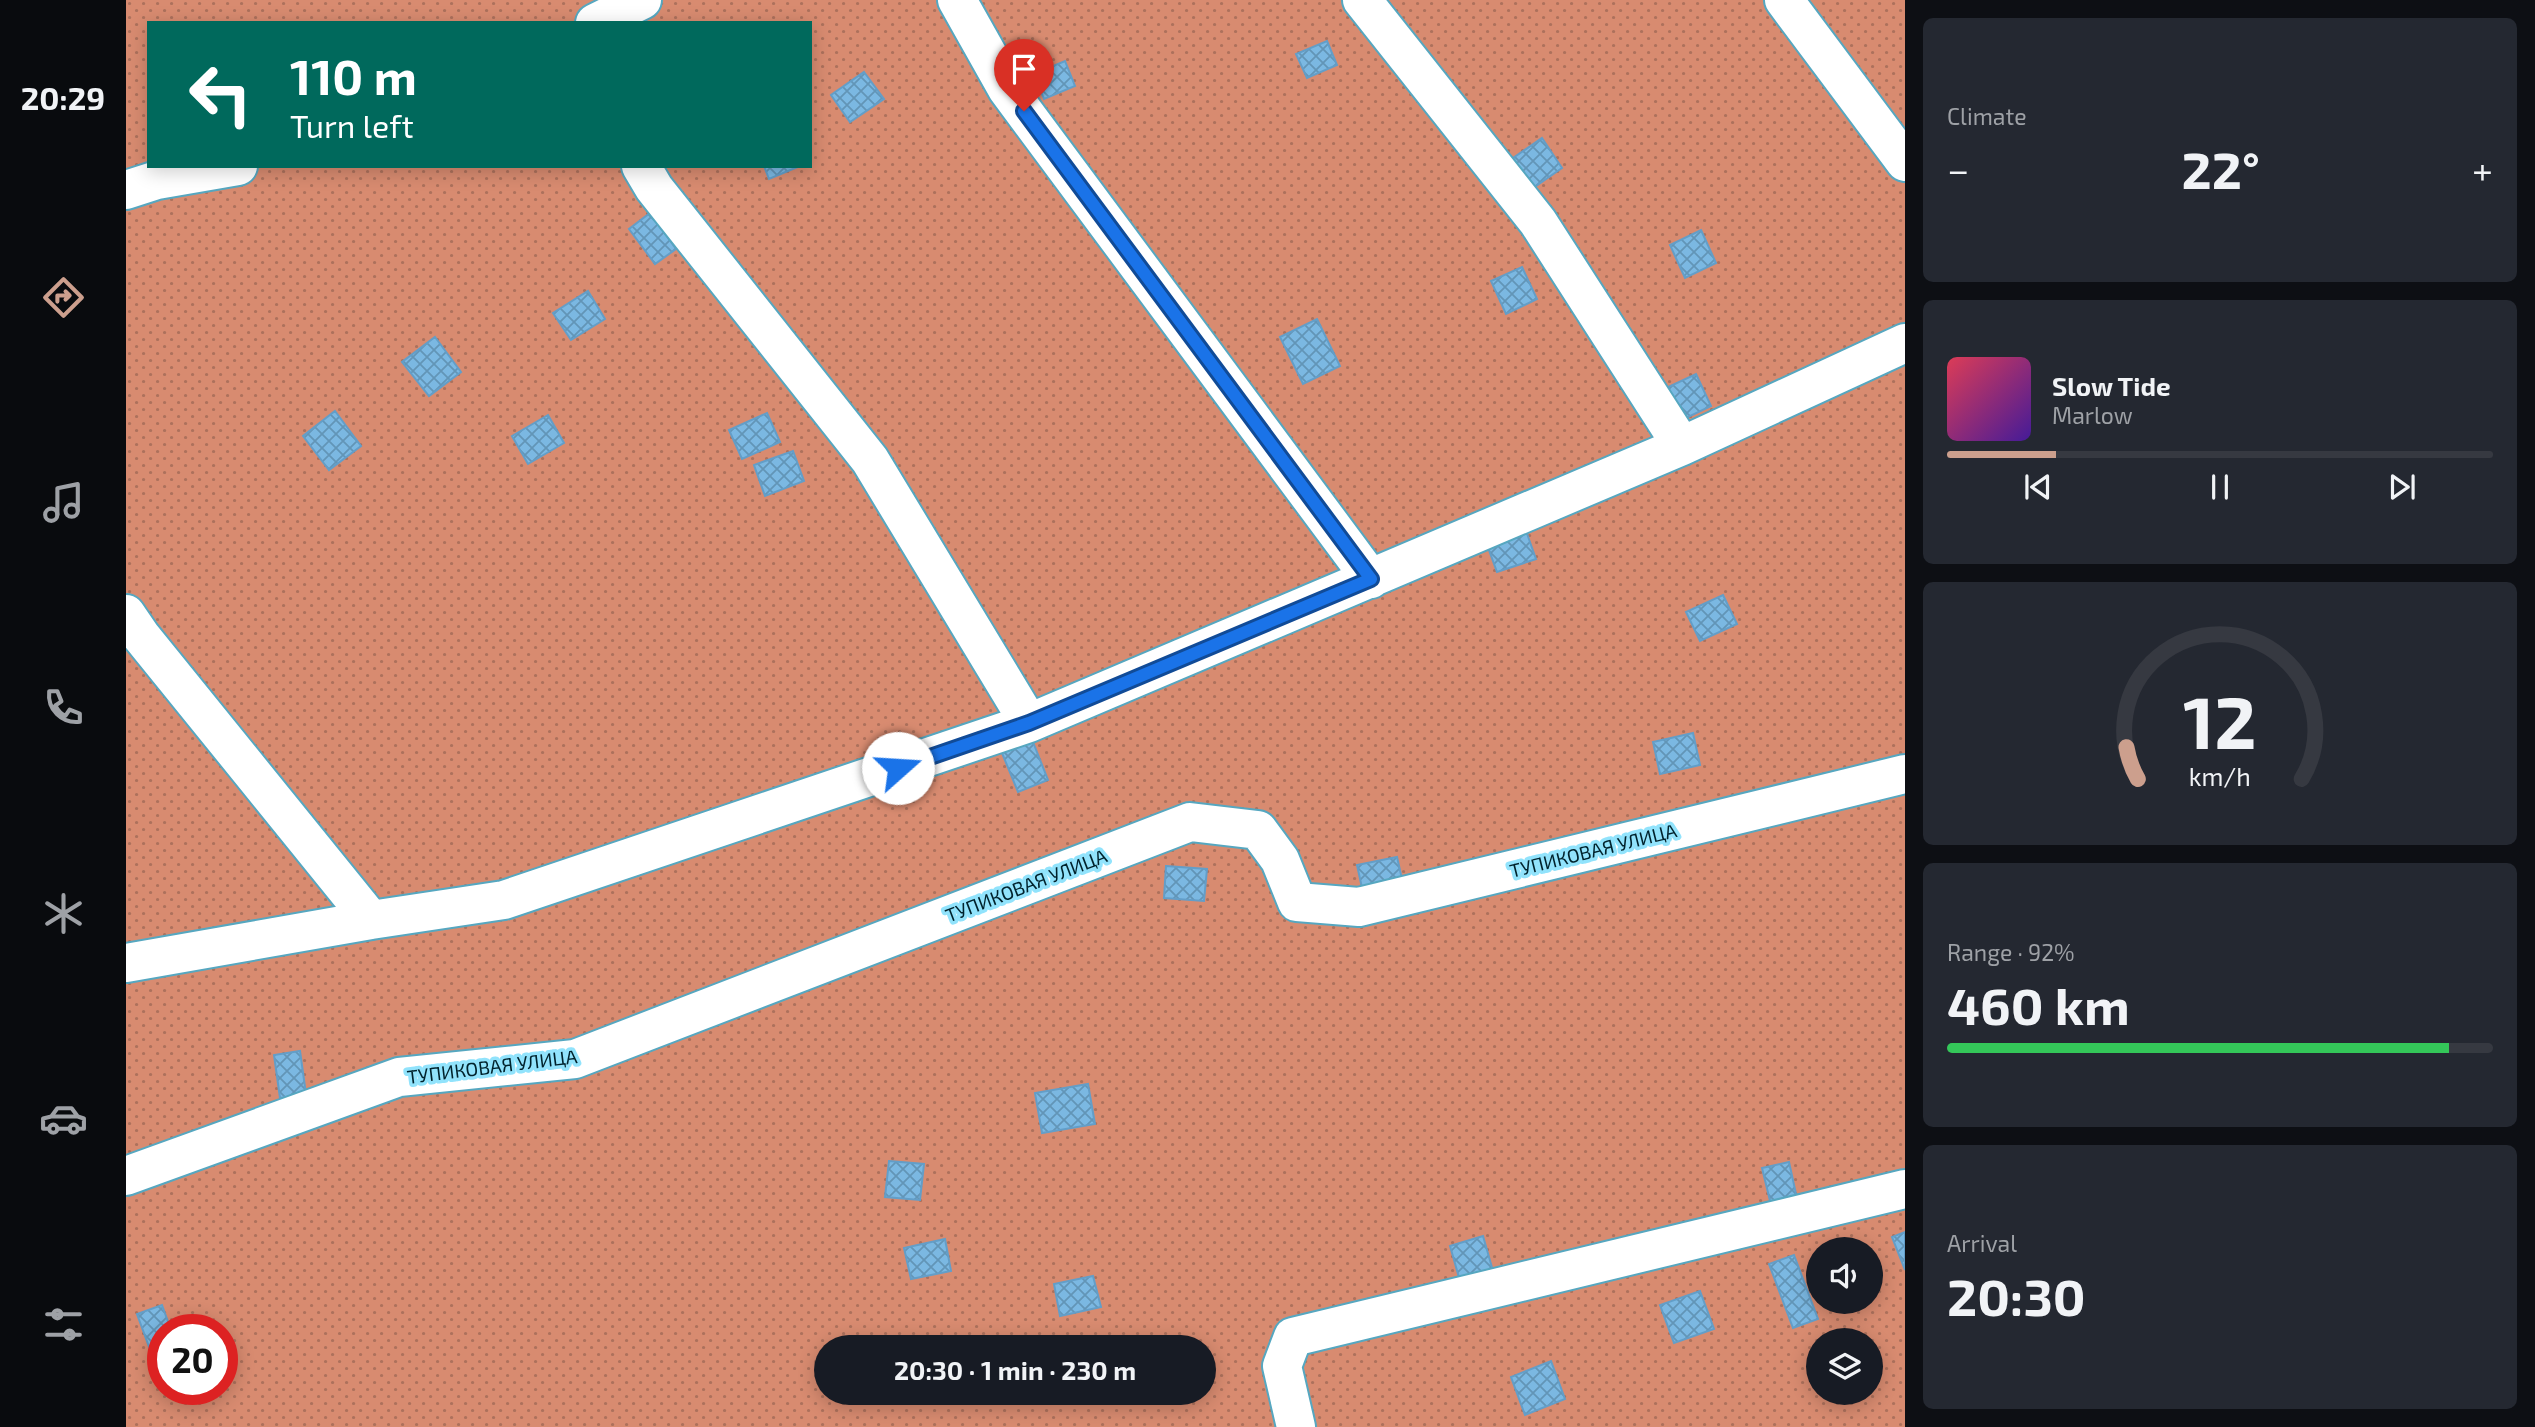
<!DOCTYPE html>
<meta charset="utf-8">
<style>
:root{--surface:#171b24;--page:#242831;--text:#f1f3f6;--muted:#9ea1a6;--line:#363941;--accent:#cc9f8d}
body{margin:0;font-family:"Exo 2",sans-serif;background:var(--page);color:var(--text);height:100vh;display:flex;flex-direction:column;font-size:26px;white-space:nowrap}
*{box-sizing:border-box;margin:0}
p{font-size:23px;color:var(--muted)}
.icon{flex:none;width:38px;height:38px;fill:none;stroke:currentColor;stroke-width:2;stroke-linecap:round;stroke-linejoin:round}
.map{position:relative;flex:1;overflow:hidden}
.details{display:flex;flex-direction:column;gap:18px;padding:18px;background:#0d0f14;width:630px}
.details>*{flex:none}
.top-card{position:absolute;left:21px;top:21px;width:665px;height:147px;border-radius:0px;box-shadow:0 4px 18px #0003;background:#00695c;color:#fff;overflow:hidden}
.buttons{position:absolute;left:1680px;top:1237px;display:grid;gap:14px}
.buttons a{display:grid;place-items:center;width:77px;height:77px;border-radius:50%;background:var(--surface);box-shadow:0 4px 18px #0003;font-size:35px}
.speed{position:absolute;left:21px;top:1314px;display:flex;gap:14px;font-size:35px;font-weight:700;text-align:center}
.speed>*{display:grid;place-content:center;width:91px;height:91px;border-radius:50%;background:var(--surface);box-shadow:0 4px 18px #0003;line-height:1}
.speed .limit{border:10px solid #d22;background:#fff;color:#111}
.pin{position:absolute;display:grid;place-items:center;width:60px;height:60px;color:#fff;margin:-72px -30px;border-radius:50% 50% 50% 0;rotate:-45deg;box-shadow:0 0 7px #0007}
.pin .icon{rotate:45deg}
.me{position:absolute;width:77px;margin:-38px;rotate:71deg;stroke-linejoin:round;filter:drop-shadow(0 0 5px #0008)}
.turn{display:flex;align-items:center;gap:24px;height:147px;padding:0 28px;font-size:32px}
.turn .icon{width:91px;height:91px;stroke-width:2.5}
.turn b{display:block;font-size:49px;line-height:60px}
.big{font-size:52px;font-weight:700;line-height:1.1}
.details .card{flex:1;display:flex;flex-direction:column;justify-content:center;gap:10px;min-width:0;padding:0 24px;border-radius:10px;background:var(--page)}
.details .dial{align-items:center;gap:0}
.dial svg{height:182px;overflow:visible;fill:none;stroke:var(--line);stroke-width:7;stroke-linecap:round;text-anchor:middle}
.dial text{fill:var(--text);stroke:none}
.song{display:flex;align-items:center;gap:21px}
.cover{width:84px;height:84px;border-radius:10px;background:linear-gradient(135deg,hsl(350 70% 55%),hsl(260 70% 35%))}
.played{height:7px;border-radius:4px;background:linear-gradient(90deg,var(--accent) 20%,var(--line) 20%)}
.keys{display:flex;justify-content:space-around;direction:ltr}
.heat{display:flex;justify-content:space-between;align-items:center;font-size:38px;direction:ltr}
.charge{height:10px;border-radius:5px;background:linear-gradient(90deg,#34c759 92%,var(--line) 0)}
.trip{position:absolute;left:688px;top:1335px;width:402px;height:70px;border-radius:35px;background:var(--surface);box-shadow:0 4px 18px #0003;font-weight:700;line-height:70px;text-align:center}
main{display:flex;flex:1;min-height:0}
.tabs{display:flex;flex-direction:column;width:126px;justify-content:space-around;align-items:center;background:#090b0e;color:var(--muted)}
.tabs .icon{width:49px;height:49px}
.tabs .on{color:var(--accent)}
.tabs b{font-size:32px;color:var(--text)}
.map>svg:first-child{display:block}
.garden{fill:url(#garden-dots);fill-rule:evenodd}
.building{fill:url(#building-cross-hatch);stroke:#639ec8;stroke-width:2}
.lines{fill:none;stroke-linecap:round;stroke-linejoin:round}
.minor-casing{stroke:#56a7c0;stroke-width:42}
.minor{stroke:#fff;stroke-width:38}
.route-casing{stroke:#114b97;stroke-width:18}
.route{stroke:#1a73e8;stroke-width:12}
.labels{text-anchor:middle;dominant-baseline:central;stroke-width:7;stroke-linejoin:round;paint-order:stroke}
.street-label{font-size:19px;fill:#00222c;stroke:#91e3fc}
</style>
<main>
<nav class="tabs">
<b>20:29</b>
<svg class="icon on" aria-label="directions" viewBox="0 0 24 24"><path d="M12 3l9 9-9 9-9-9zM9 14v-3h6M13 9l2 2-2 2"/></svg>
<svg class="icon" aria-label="music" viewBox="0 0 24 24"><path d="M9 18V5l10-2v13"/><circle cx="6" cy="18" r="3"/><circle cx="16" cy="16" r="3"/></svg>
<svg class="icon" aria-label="phone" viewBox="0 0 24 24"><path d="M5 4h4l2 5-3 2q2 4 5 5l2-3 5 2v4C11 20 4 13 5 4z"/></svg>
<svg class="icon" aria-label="climate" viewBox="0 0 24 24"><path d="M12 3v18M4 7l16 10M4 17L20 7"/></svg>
<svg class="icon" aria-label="car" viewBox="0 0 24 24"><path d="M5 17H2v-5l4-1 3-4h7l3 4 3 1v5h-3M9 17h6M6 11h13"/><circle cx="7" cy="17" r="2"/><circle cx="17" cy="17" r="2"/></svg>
<svg class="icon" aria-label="filters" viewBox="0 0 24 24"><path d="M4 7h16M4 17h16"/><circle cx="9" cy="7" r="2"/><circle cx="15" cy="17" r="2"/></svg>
</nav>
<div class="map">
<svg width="1779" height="1427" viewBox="0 0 1779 1427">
<defs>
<pattern id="garden-dots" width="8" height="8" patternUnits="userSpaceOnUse" patternTransform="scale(1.75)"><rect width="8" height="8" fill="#d88b70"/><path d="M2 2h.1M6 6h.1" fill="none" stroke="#ad715c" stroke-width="1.8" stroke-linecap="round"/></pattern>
<pattern id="building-cross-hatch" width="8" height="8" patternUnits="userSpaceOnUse" patternTransform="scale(1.75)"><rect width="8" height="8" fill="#7bb8e2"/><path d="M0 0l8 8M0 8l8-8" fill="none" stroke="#6295b7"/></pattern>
</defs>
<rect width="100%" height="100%" fill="#84d5ef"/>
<path class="garden" d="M0 0H1779V1427H0ZM23 23H684V166H23ZM1692 1250H1745V1302H1692ZM37 1330H96V1390H37ZM1692 1340H1745V1393H1692ZM700 1348H1078V1393H700Z"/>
<path class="building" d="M1201 41 1211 65 1181 78 1170 54Z
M939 61 949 86 918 99 908 74Z
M738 72 758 99 724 122 705 95Z
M1416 138 1436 168 1407 188 1387 158Z
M638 166H674L643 179Z
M524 213 550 249 529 264 503 229Z
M1575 230 1590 263 1559 278 1544 245Z
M1396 267 1411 299 1380 314 1365 281Z
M462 291 479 319 445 340 427 313Z
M1191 319 1214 366 1177 384 1154 337Z
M309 337 335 372 303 396 276 362Z
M1570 374 1585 406 1554 421 1538 389Z
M209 411 235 446 203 470 177 436Z
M641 413 654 442 616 459 603 430Z
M422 415 438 443 402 464 386 436Z
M667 451 678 481 639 496 628 465Z
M1399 528 1410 559 1371 572 1360 542Z
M1597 595 1611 624 1574 641 1560 612Z
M1567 733 1574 765 1534 774 1527 742Z
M907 742 922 780 892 792 876 753Z
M1271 857 1278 888 1238 897 1231 865Z
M1040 866 1081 869 1078 901 1038 898Z
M174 1051 180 1094 154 1098 148 1055Z
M962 1084 969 1124 916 1133 909 1093Z
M763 1161 798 1164 794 1200 759 1197Z
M1663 1162 1672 1203 1646 1209 1636 1168Z
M1779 1232V1270L1766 1237Z
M1357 1236 1367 1271 1334 1281 1324 1246Z
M819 1239 825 1271 785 1279 778 1248Z
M1668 1255 1692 1319 1667 1328 1643 1264Z
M967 1276 975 1307 934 1316 928 1284Z
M1574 1291 1588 1329 1548 1343 1534 1305Z
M36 1305 45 1330H37V1351L26 1355 11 1314Z
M1425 1361 1439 1399 1399 1415 1385 1377Z"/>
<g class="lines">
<g class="minor-casing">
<path id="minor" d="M831 0 881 89 1245 579
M1236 0 1412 222 1556 446
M1658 0 1779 162
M469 23 516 0
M515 166 528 188 744 460 903 723
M0 190 31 180 112 166
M0 614 15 636 245 920
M0 963 245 920 378 900 903 723 1556 446 1779 343
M0 1176 273 1077 449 1059 1064 822 1132 830 1154 860 1171 902 1233 907 1779 774
M1170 1427 1156 1366 1167 1337 1779 1189"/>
</g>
<use href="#minor" class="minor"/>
</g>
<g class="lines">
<g class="route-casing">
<path id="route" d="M772 768 903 723 1245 579 898 111"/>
</g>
<use href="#route" class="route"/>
</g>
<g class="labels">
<g class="street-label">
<text transform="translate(1467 850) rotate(-14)">ТУПИКОВАЯ УЛИЦА</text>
<text transform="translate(900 885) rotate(-21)">ТУПИКОВАЯ УЛИЦА</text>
<text transform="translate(366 1066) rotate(-7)">ТУПИКОВАЯ УЛИЦА</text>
</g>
</g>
</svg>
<div class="buttons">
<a><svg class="icon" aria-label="sound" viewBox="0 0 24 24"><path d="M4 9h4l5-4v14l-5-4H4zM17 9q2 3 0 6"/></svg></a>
<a><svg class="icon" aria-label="layers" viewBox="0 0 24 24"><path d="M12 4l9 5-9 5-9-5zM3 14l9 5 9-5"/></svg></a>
</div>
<div class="speed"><div class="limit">20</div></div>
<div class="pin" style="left:898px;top:111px;background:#d93025"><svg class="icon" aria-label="arrive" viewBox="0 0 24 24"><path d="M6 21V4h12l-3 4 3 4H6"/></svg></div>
<svg class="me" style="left:772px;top:768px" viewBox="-20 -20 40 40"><circle r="19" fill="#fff"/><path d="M0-13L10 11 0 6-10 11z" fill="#1a73e8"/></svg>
<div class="trip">20:30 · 1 min · 230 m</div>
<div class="top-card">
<div class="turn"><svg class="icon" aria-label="left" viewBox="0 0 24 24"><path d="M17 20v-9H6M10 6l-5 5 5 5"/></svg><div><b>110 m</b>Turn left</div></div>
</div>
</div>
<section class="details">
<div class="card"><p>Climate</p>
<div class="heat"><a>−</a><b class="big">22°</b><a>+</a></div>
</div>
<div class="card">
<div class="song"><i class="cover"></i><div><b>Slow Tide</b><p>Marlow</p></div></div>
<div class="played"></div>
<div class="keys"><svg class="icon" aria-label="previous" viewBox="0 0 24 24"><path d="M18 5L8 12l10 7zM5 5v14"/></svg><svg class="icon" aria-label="pause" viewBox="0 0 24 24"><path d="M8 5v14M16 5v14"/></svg><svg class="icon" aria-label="next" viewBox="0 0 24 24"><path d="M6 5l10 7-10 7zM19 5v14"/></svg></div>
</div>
<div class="card dial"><svg viewBox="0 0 100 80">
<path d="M14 69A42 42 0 1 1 86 69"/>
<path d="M14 69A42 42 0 0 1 9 55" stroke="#cc9f8d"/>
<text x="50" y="56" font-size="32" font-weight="700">12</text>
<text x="50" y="72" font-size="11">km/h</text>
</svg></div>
<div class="card"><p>Range · 92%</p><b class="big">460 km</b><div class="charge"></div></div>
<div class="card"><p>Arrival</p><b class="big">20:30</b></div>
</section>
</main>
